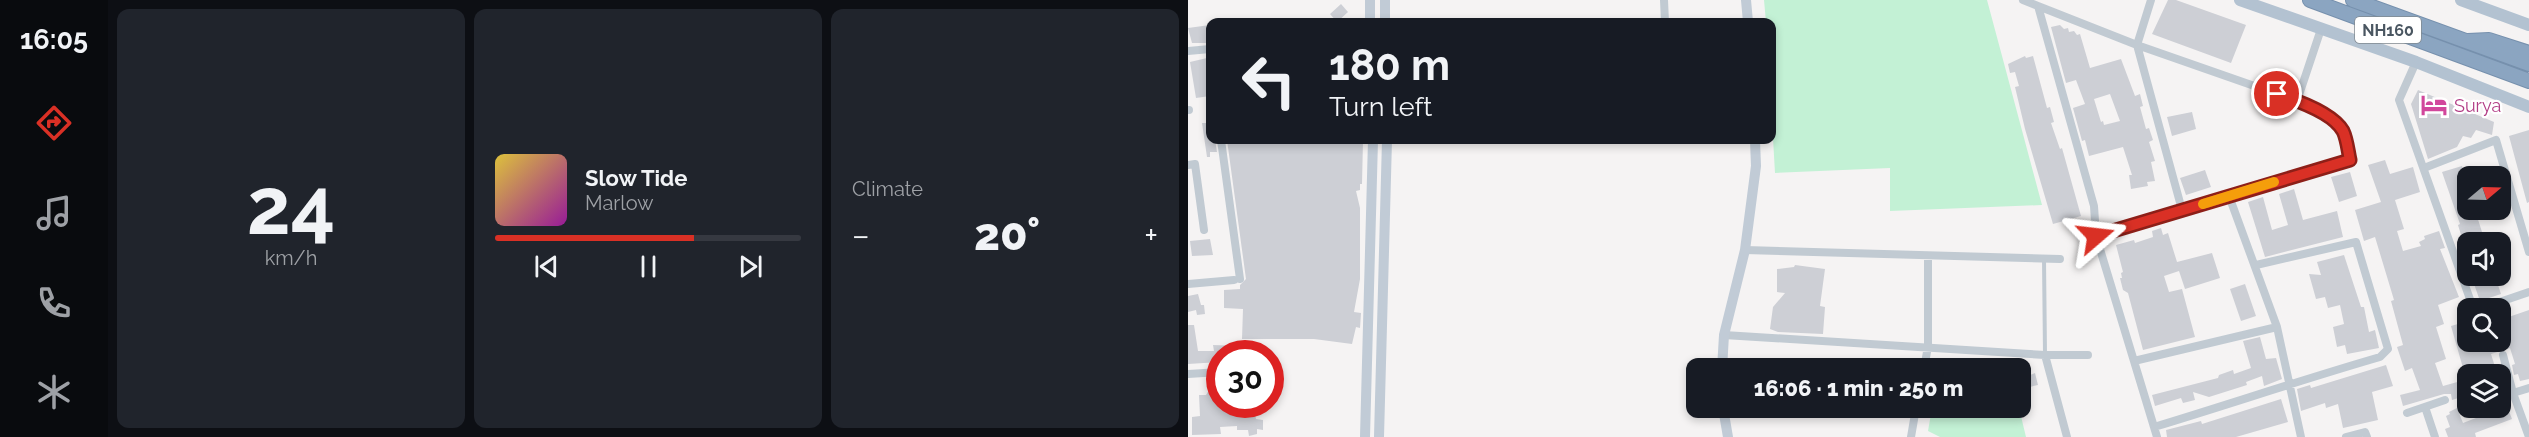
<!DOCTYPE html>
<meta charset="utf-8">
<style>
:root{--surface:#171b24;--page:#20242c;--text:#f1f3f6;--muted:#9ea1a6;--line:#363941;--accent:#d93025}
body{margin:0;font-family:Raleway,sans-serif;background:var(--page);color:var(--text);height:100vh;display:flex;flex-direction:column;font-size:22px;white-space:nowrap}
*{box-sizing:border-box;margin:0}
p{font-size:20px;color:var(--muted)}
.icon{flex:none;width:33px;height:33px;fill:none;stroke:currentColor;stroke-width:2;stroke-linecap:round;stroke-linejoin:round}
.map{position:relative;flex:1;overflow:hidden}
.sheet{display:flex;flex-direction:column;gap:9px;padding:9px;background:#0d0f14;width:1080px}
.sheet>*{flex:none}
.hud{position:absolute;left:18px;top:18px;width:570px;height:126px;border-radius:12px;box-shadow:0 3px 9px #0003;background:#171b24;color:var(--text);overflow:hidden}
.needle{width:39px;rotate:71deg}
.buttons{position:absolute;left:1269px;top:166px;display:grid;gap:12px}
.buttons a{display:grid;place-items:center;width:54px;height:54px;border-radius:12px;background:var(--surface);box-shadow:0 3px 9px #0003;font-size:30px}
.speed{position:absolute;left:18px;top:340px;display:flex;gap:12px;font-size:30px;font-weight:700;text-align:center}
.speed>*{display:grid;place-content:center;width:78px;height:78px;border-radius:50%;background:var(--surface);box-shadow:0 3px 9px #0003;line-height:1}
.speed .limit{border:9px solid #d22;background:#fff;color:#111}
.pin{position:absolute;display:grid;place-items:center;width:51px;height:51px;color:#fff;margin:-26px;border:3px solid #fff;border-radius:50%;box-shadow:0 2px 6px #0007}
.me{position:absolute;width:66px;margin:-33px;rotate:73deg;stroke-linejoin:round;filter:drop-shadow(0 0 4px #0008)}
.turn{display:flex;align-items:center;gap:21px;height:126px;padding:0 24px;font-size:27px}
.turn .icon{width:78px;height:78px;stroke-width:2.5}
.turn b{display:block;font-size:42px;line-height:51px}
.big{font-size:45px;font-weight:800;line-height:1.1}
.sheet .card{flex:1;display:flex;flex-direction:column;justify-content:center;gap:9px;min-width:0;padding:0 21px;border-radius:12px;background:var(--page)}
.sheet .dial{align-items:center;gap:0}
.dial b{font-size:78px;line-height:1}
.song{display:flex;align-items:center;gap:18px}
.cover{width:72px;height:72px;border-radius:9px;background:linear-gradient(135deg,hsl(50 70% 55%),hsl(300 70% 35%))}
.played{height:6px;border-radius:3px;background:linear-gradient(90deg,var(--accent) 65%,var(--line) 65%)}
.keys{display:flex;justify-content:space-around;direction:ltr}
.heat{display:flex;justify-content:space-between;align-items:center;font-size:33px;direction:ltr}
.sheet .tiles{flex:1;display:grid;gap:9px;grid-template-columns:repeat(3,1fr)}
.trip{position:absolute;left:498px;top:358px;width:345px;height:60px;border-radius:12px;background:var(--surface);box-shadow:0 3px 9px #0003;font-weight:800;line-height:60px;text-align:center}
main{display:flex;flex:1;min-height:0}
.dock{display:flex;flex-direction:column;width:108px;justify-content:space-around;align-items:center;background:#090b0e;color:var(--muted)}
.dock .icon{width:42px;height:42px}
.dock .on{color:var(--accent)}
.dock b{font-size:27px;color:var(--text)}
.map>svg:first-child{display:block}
.green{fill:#c3f1d5}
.building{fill:#cdcfd5;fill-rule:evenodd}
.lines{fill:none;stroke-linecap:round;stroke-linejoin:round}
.highway-casing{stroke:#7690ad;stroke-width:16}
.lane{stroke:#c1cad2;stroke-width:4}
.street{stroke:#c1cad2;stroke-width:8}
.secondary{stroke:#c1cbd6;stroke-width:10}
.primary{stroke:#b3c2d1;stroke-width:12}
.highway{stroke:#8ba5c1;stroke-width:14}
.route-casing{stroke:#8d1f18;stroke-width:15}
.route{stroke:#d93025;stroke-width:10}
.slow{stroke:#f59e0b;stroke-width:10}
.labels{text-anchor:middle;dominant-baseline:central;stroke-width:4.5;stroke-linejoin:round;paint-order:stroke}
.shield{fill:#fff;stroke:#808990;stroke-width:1.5}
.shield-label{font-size:16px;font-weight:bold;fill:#4a5661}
.hotel-label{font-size:18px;fill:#b23c85;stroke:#fff;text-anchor:start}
</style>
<main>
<nav class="dock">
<b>16:05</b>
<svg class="icon on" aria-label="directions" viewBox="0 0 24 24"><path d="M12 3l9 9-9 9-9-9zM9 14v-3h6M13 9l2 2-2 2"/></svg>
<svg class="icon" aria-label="music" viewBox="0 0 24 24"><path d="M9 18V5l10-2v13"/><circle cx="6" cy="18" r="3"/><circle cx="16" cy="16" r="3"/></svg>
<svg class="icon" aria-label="phone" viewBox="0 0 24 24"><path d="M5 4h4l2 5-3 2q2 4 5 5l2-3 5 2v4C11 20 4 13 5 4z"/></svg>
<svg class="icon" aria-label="climate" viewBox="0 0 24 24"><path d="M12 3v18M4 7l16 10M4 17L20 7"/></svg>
</nav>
<section class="sheet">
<div class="tiles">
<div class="card dial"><b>24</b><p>km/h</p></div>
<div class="card">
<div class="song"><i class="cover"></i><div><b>Slow Tide</b><p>Marlow</p></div></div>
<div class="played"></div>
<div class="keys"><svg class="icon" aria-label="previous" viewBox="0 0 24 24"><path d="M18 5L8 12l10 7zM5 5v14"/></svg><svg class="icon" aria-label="pause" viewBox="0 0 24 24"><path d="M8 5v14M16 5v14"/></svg><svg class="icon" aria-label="next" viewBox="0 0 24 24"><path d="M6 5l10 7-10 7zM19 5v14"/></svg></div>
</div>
<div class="card"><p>Climate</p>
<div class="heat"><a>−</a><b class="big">20°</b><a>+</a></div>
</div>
</div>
</section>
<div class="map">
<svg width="1341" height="437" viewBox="0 0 1341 437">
<rect width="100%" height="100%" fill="#f5f3f3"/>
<path class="green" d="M576 0H799L854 205 702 211V168L587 173 584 121V22H578Z
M744 408H831L838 437H752L740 431Z"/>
<path class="building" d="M980 0H988L1058 25 1043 63 964 34Z
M153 4 160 12 149 22 142 14Z
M22 25V43H4L0 28Z
M872 25 876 29 880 28 881 32 886 31 889 35 892 34 902 68 933 59 947 96 952 94 955 106 952 107 958 129 961 128 965 140 961 142 967 161 963 162 967 181 959 182 960 186 943 189 941 175H944L935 147 901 156 897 140 894 141 885 108 897 104 888 80 878 83 863 27ZM922 94 932 121 916 125 915 121 913 122 906 99Z
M837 56 838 58 845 56 859 108 862 107 866 122 863 123 872 149 874 148 893 216 865 224 837 129 827 87 831 86 827 72 822 73 820 64Z
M19 58 22 96 8 98 2 62Z
M1230 90 1306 122 1304 135 1288 130 1283 138 1275 136 1269 147 1240 159 1223 104Z
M1004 112 1008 129 984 136 979 117Z
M14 123H22V140H27L29 152H22V157H19Z
M1341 130V202L1339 203 1321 136Z
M39 140H175L174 184H172V190L168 191 172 208V279L166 312 173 313 172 328 168 327 164 344 126 339H54L55 309 36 308V290L52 289V285L58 279Z
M1197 160 1202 174 1225 167 1232 192 1207 200 1216 229 1209 231 1215 251 1233 246 1231 242 1237 239 1236 236 1251 231 1257 248 1252 249 1271 297 1250 305 1256 324 1248 327 1258 359 1247 363 1255 386 1280 379V395L1264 400 1263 394H1256L1215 406 1212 395 1232 390 1224 368 1217 371 1209 347 1215 345 1203 301 1206 300 1187 237 1176 241 1167 210 1193 202 1180 165Z
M1274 166 1280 185V210H1287L1294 232 1274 238 1270 225 1272 224 1254 172Z
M1017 170 1023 187 998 195 992 178Z
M1162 172 1169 196 1151 202 1143 177Z
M1106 189 1115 220 1149 211 1155 237 1077 257 1060 202 1075 197 1084 230 1100 225 1091 194Z
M973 228 975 235 980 233 989 262 1024 253 1032 278 997 289 991 271 976 276 981 292 994 289 1007 337 955 350 940 293 935 290 932 278H934L933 273 935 272 928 245 946 240 947 243 965 237 964 231Z
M22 239 25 255 4 256 2 241Z
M1156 255 1173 307H1176L1181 332 1187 330 1191 348 1159 354 1157 345 1149 347 1145 327 1156 324 1152 305 1140 308 1137 297 1128 299 1121 274 1133 275 1129 262Z
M607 265 637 269 632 306 637 307 635 334 590 332 582 329 585 307 597 293 589 292V269L606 267Z
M1301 276H1307L1313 294 1292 301 1285 281Z
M1057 284 1068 316 1053 321 1042 289Z
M10 294 13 305H16L17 314 9 315 8 310 0 312V296Z
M1341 310V379L1332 381 1330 374 1326 375 1324 365 1327 364 1322 348 1303 354 1308 370 1312 368 1314 375H1277L1263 326 1280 321V342H1312V320Z
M0 325H6L10 351H26L25 345 53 346V354H32V362L0 364Z
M1072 337 1078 359 1088 358 1094 379 1076 386 1074 376 1058 382 1059 385 1021 397 1005 392 1007 400 995 403 993 398 967 406 964 395 1030 378 1031 375 1045 370 1046 374 1063 368 1055 341Z
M697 358H719V369H669V360H697Z
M595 359 631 361V369H594Z
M1198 365 1205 386 1184 392 1190 420 1155 428 1150 404 1138 408 1137 403 1113 411 1109 389 1122 385 1123 388Z
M840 369 842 375 847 373 850 385 832 389V371Z
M21 390H29V393H32V405H62V414H67L68 419 75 420V430L69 429V434L61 436 60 430H49V426L32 427 33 434 4 435V417L12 416 11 395H18Z
M1093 399 1100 422 1048 437H979L978 430 1013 421 1014 424Z
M1319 406 1324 419 1287 433 1288 437H1260L1257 429 1262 427 1258 416 1262 414 1261 412 1269 408 1275 423Z"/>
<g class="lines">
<g class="highway-casing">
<path id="highway" d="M1122 0 1341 81
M1165 0 1341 64
M1280 41 1301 40 1341 53"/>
</g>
<path class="lane" d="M856 259 857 354"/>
<path class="street" d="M476 0 477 22
M835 0 850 6
M963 0 949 45 1109 101 1144 119 1155 132 1162 160 1041 196
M0 51 22 49
M1228 62 1211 100 1283 302 1291 309 1341 292
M1109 101 1133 29
M0 110H1
M33 140 52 279
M0 165 7 164 16 230
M1236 168 1308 140 1341 252
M908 236 906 206 850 6 949 45 994 210
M557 250 872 259
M0 284 46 280
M536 335 857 355 879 437
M857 355H900
M1315 355 1325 393
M946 361 1089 327
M736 369 740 346V256
M0 374 32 372
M1341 388 1325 393 1341 437
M1237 407 1247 437
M1219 413 1257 400
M966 427 908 236 1041 196 1089 327 1113 437
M723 437 728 408
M969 437 966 427C1042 404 1116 379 1192 357L1200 349 1168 242 1068 265
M1158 437 1177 432 1179 437"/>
<path class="secondary" d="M182 0V22
M197 0V22
M558 0 560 22
M534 369 536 335 557 250 568 166 567 140
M535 408 540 437
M177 437 185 140
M191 437 199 140"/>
<path class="primary" d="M1052 0 1228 62 1341 107
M1273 0 1341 25"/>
<use href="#highway" class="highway"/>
</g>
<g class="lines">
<g class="route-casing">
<path id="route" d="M908 236 1162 160C1160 151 1159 139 1155 131 1145 113 1108 100 1089 94"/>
</g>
<use href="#route" class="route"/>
<path class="slow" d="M1015 204 1086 182"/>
</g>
<defs>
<g id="hotel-bare" transform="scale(2.07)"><path d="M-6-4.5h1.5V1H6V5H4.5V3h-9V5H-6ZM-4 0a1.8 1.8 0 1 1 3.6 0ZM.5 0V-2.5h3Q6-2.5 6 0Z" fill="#d1479c" stroke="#fff" stroke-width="2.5" paint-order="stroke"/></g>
</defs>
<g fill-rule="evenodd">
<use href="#hotel-bare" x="1246" y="105"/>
</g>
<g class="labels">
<rect class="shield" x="1167" y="17" width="66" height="26" rx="4.5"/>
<g class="shield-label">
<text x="1200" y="30">NH160</text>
</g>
<g class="hotel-label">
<text x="1266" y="105">Surya</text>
</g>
</g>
</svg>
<div class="buttons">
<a><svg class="needle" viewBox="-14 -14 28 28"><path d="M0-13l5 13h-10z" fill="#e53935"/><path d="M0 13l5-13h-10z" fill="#9ea1a6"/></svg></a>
<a><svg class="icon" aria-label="sound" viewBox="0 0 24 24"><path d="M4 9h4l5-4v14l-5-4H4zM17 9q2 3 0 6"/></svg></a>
<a><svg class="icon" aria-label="search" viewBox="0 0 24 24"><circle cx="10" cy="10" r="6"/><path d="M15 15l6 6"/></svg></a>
<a><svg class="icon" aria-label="layers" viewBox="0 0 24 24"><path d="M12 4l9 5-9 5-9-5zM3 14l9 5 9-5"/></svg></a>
</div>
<div class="speed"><div class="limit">30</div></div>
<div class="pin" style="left:1089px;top:94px;background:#d93025"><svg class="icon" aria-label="arrive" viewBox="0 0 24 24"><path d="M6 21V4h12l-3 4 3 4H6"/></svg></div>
<svg class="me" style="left:908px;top:236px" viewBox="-20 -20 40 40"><path d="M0-17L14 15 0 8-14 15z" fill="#d93025" stroke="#fff" stroke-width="4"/></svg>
<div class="trip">16:06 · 1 min · 250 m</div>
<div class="hud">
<div class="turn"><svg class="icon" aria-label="left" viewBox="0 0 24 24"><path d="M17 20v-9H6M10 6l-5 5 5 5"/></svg><div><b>180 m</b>Turn left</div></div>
</div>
</div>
</main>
